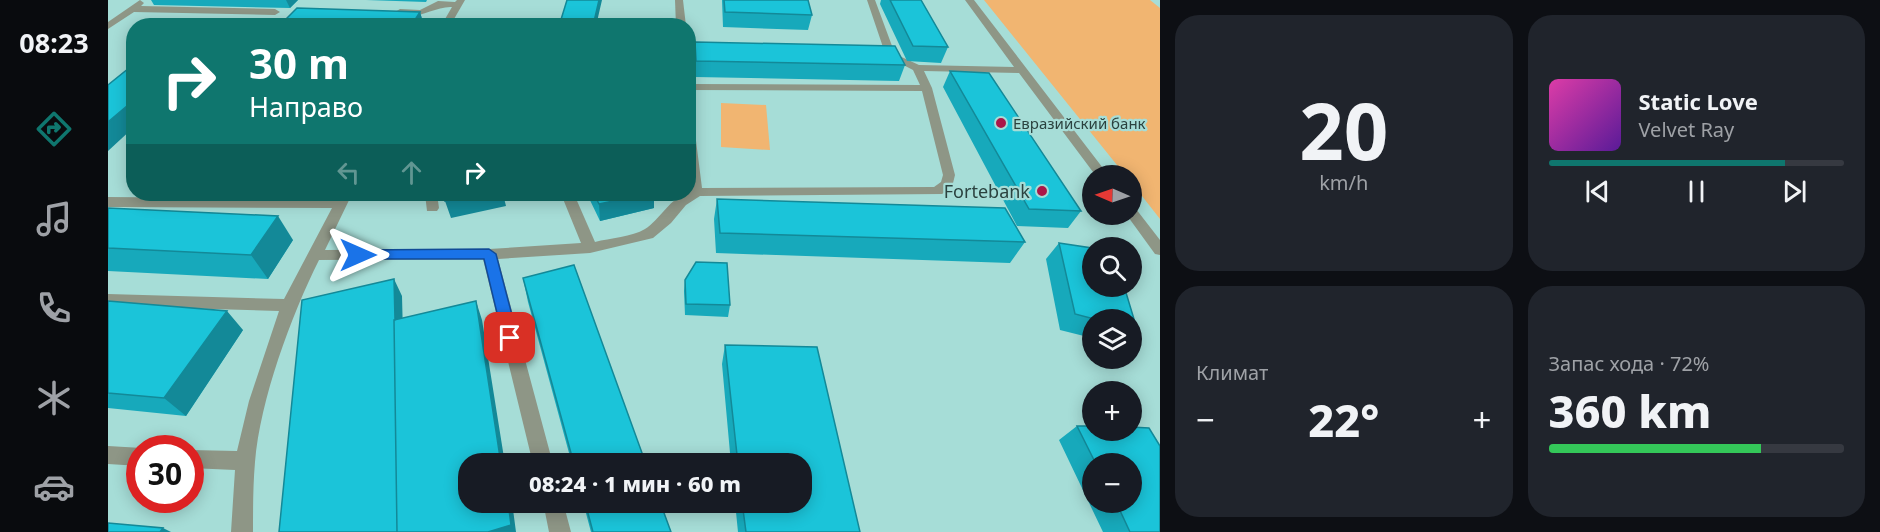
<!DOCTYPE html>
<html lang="ru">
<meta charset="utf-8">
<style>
:root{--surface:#171b24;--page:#20242c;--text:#f1f3f6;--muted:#9ea1a6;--line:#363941;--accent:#0f766e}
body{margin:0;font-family:"Noto Sans",sans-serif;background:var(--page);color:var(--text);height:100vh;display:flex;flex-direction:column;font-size:22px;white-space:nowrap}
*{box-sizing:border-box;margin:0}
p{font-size:20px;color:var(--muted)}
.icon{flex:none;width:33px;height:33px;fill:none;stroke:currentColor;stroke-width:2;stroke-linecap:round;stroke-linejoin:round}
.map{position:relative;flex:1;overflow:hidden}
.sheet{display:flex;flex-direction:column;gap:15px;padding:15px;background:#0d0f14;width:720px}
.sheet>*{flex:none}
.hud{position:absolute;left:18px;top:18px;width:570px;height:183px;border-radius:24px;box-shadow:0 3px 15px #0003;background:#0f766e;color:#fff;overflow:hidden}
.needle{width:39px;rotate:272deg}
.buttons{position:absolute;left:974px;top:165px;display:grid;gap:12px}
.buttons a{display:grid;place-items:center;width:60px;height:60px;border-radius:50%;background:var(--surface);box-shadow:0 3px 15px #0003;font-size:30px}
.speed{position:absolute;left:18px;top:435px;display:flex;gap:12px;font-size:30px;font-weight:700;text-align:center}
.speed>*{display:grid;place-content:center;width:78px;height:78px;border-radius:50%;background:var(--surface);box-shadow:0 3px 15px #0003;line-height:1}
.speed .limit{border:9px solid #d22;background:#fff;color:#111}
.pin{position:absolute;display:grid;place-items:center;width:51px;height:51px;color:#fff;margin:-26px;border-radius:12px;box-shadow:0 3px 9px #0006}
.me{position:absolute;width:66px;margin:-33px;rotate:90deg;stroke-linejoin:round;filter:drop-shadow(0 0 4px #0008)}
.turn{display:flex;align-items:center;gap:21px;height:126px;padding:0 24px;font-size:27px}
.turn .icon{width:78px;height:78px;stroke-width:2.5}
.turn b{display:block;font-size:42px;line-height:51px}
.lanes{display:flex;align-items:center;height:57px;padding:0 24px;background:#0003;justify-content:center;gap:30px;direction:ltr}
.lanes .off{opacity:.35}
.big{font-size:45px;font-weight:800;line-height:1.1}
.sheet .tile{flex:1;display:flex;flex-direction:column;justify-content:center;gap:9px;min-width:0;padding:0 21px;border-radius:24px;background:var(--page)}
.sheet .dial{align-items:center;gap:0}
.dial b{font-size:78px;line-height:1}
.song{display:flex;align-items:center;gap:18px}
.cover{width:72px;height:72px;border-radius:9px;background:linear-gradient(135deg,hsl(320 70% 55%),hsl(270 70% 35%))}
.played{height:6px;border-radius:3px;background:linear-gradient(90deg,var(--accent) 80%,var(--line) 80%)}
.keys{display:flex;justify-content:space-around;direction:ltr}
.heat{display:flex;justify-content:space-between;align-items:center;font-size:33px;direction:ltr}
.charge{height:9px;border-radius:4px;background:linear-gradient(90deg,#34c759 72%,var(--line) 0)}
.sheet .tiles{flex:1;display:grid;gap:15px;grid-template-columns:repeat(2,1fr)}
.trip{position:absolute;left:350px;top:453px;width:354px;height:60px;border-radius:24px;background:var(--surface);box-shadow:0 3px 15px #0003;font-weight:800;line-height:60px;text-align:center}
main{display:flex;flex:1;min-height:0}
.tabs{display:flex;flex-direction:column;width:108px;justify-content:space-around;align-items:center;background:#090b0e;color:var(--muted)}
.tabs .icon{width:42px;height:42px}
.tabs .selected{color:var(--accent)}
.tabs b{font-size:27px;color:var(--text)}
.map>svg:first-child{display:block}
.green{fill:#f1b571}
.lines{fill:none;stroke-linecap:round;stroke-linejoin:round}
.minor{fill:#8e9686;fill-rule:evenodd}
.wall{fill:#17a9bb;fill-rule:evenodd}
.shaded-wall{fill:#138998}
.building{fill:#1bc4d9;stroke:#138998;stroke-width:1.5}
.route{fill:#1a73e8;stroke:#114b97;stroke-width:1.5}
.poi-dot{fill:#ab1749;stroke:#a6ddd7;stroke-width:2}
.labels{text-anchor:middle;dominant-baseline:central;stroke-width:4.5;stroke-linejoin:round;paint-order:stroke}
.far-poi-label{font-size:15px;fill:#2b423f;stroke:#a6ddd7;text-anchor:start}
.poi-label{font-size:18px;fill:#2b423f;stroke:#a6ddd7;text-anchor:end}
</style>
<main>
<nav class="tabs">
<b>08:23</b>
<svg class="icon selected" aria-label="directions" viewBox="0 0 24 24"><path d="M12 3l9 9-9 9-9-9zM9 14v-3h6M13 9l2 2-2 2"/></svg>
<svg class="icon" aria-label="music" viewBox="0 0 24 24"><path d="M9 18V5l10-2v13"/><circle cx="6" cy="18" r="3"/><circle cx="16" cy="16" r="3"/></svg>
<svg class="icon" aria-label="phone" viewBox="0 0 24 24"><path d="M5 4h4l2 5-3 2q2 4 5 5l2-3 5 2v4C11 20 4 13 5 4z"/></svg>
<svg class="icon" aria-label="climate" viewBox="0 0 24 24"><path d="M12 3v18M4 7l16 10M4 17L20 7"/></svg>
<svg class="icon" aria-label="car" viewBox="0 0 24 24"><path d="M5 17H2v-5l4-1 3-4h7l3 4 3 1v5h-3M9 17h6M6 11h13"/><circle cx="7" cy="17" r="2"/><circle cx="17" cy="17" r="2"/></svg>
</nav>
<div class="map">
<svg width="1052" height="532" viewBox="0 0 1052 532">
<rect width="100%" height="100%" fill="#a6ddd7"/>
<path class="green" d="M876 0H1042L1052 8V219L1023 182V176L1017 175Z
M613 103 658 105 662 150 613 147Z"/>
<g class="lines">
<path class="minor" d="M32 0 36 3 33 6 167 9 172 12 167 15 26 12 0 29V22Z
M349 0H357L342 26H333L344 7C325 6 306 24 287 12L292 9 312 10 330 1 347 2Z
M567 0H575L578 26H568Z
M759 0H767L787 54 811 65 906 67 857 0H866L1001 176H988L911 73 816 71 824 88 847 175 844 187 834 194 592 196 578 205 563 223 545 238 482 253 390 259 445 464H425L375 259 211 260C183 316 152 400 147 462 145 485 145 509 145 532H123L127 470 82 468V450L129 451 141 401 171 311 0 306V294L176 299 224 208 0 207V197L228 199 232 194H244L217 250 381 249 473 243 453 194H466L487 242C502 238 524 237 537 229 552 220 563 196 580 194V122L586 125 594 188 826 187 833 182 835 175 814 91 580 90V84L812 85 805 70 778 56Z
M317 194H329L331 208 329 211H319Z
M1023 207 1028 209 1052 240V255L1047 254 1018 214H1023Z
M0 446 34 448H32V466L0 464Z
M435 502H455L463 532H441Z"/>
</g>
<path class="wall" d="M43 0H190L182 8 46 5Z
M258 0H319L318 2Z
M614 0H700L704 15 700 30 615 27Z
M773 0H813L840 47 833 63 799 61 772 4Z
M312 12 316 26H173V24Z
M587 42 797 65 791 81 587 77 586 58Z
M842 71 973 211 960 228 909 226 835 87Z
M479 194H546V208L492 221Z
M609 199 917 242 902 263 608 253 606 219Z
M0 208 185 240 160 279 0 271Z
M951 243 984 248V286H1016L1029 329 1023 334V320H984V338L952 330 938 259Z
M415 278 538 464H464L420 302Z
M577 280 622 305 620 317 577 315 576 291Z
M0 301 135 330 78 416 0 408Z
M617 345 752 532H630L627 502H693V464H623L614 364Z
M969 426H984V430H1023V427L1041 428 1052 446V532H995L951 440ZM984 464H1023V502H984Z
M475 502H552L563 532H483Z"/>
<path class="shaded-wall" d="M178 0H190L182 8Z
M491 0H494L488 26H485Z
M312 12 316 26H303Z
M26 100V127L0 151V122Z
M373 194H395L398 206 343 218 337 201Z
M538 194H546V208L492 221 491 204Z
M170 216 185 240 160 279 143 255Z
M286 279 294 296 300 532H290Z
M368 301 374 320 397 464H393Z
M119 311 135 330 78 416 56 398Z
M400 502H404L408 532H380Z
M55 528 63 532H52Z"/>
<path class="building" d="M459 0H491L485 26H451Z
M616 0H700L704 15 617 12Z
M782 0H813L840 47 805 46Z
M189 8 312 12 303 26H216L173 24Z
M587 42 787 46 797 65 588 61Z
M26 64V100L0 122V85Z
M842 71 881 73 973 211 921 209Z
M336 194H373L337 201Z
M486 194H538L491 204Z
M609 199 897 208 917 242 612 233Z
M0 208 170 216 143 255 0 248Z
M951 243 984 248V286H1016L1029 329 1023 328V320H990L967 314Z
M588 262 619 263 622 305 578 304 577 280Z
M466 265 538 464H466L415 278Z
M286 279 287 320H286L289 532H171L194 300Z
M0 301 119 311 56 398 0 393Z
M368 301 393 464H360V502H400L403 525 380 532H289L286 320Z
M617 345 709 347 752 532H638L634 502H693V464H630Z
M969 426H984V430H1023V427L1041 428 1052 446V532H1022L1008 502H1023V464H988Z
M477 502H552L563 532H485Z
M0 523 55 528 52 532H0Z"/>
<path class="route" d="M381 249 388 254 410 338 408 342 402 344 397 342 395 338 376 259H250L243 255 250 250Z"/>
<g class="poi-dot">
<circle cx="893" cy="123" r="6"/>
<circle cx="934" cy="191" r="6"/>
</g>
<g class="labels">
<g class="far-poi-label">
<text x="905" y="123">Евразийский банк</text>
</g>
<g class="poi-label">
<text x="922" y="191">Fortebank</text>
</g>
</g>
</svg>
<div class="buttons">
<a><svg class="needle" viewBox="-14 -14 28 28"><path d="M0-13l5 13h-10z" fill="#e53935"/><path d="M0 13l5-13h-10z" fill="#9ea1a6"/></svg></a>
<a><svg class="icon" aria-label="search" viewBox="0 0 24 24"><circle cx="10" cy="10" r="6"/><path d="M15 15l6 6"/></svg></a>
<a><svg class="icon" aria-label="layers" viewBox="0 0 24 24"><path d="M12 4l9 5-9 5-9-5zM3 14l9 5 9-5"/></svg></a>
<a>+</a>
<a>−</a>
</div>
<div class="speed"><div class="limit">30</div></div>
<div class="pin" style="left:402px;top:338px;background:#d93025"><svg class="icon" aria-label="arrive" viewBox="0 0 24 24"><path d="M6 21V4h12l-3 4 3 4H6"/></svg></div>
<svg class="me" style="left:250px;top:255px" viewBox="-20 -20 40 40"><path d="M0-17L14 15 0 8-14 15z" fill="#1a73e8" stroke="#fff" stroke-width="4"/></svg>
<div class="trip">08:24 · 1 мин · 60 m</div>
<div class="hud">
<div class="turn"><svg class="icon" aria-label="right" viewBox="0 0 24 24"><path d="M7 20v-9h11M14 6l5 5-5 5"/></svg><div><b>30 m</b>Направо</div></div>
<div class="lanes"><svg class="icon off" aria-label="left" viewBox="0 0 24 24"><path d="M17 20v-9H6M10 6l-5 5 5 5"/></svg><svg class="icon off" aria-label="ahead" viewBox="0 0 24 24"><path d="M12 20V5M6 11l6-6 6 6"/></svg><svg class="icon" aria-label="right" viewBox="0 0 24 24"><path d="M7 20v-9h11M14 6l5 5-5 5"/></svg></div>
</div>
</div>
<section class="sheet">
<div class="tiles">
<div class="tile dial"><b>20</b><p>km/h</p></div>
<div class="tile">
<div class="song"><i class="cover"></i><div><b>Static Love</b><p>Velvet Ray</p></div></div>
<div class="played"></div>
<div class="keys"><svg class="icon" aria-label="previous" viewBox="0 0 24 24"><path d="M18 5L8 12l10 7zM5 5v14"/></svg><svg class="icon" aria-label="pause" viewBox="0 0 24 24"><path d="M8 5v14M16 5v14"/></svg><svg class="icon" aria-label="next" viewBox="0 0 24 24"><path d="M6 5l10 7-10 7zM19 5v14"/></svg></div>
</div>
<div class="tile"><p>Климат</p>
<div class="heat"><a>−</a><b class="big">22°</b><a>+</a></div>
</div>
<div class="tile"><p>Запас хода · 72%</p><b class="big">360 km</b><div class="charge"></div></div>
</div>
</section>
</main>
